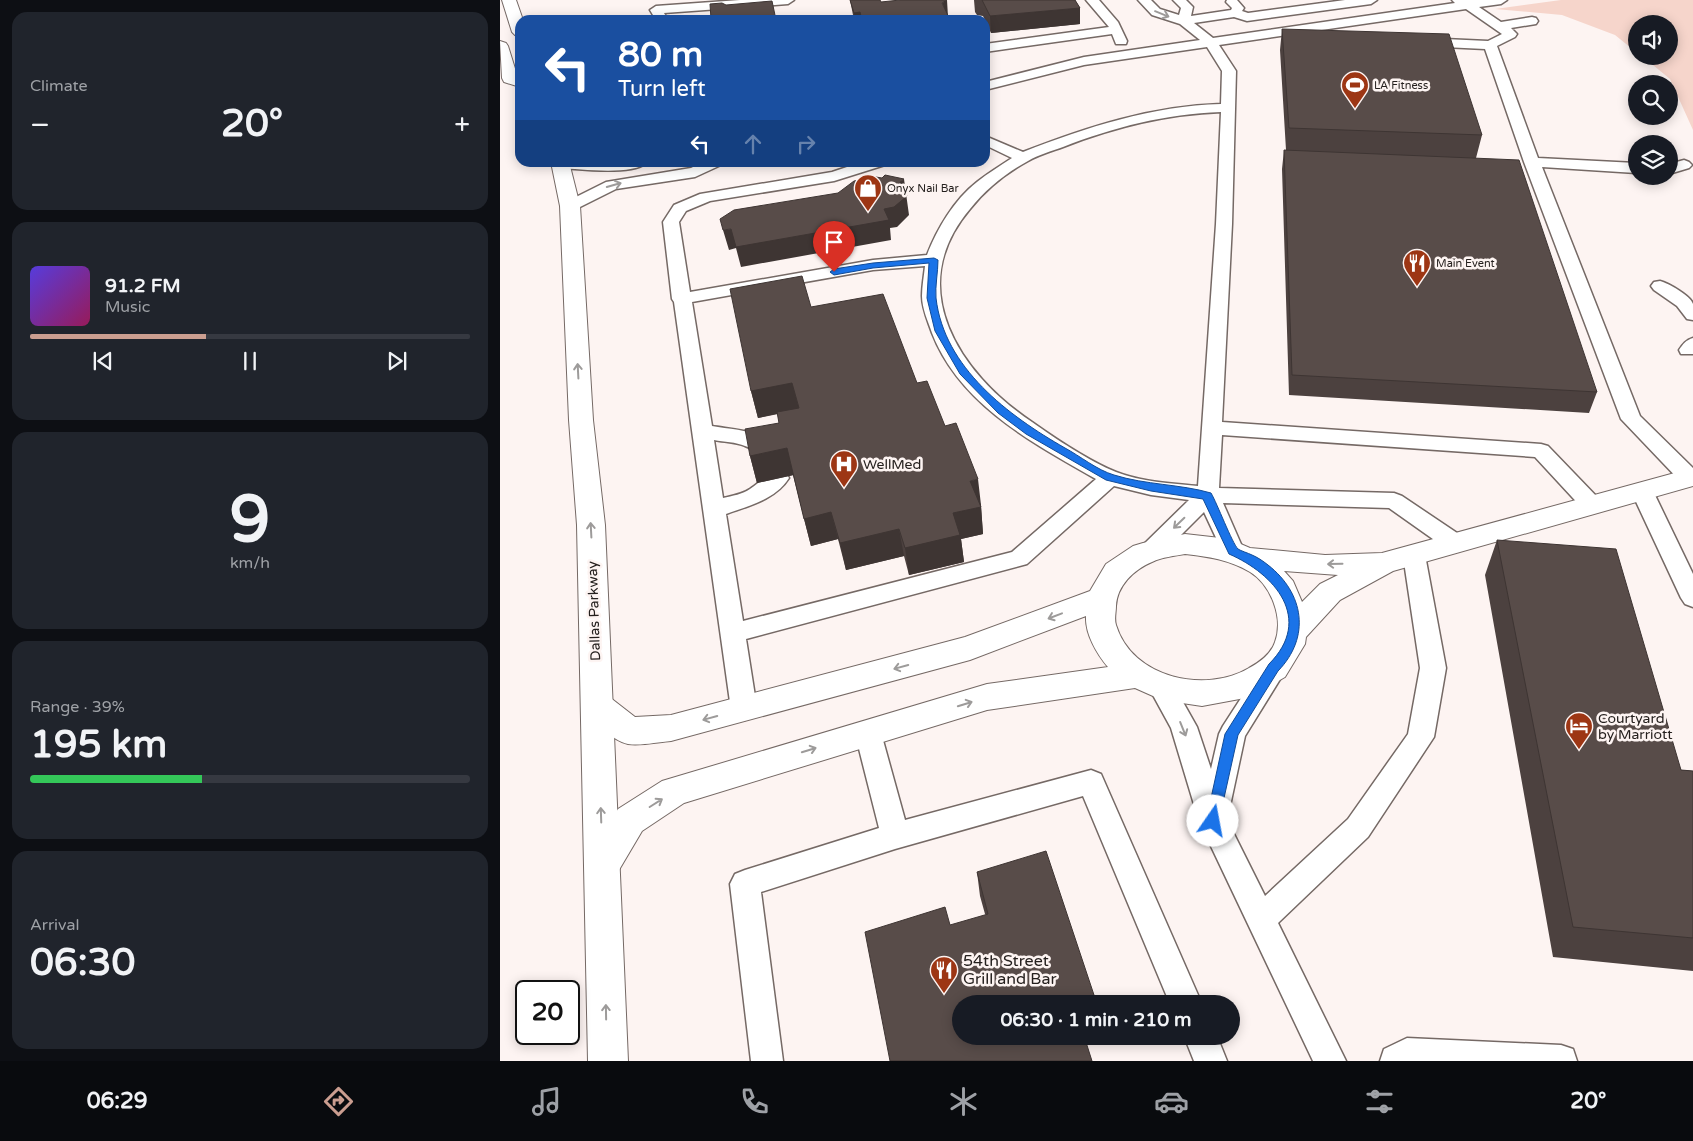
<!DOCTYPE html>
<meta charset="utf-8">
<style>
:root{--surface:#171b24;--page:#20242c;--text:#f1f3f6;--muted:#9ea1a6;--line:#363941;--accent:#cb9e90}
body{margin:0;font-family:"Varela Round",sans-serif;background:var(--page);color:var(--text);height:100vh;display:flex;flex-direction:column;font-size:19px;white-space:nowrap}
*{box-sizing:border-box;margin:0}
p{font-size:16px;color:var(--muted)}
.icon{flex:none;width:28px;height:28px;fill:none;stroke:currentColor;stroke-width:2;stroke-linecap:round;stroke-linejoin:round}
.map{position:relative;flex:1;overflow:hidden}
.panel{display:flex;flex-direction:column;gap:12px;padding:12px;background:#0d0f14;width:500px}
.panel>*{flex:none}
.guide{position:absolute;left:15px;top:15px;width:475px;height:152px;border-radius:15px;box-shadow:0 2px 12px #0003;background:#1a4fa0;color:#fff;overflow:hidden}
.buttons{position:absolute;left:1128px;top:15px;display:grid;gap:10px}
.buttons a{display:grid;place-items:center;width:50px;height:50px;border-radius:50%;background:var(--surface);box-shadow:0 2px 12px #0003;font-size:25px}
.speed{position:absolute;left:15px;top:980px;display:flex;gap:10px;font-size:25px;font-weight:700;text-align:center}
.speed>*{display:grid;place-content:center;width:65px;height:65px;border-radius:50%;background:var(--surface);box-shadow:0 2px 12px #0003;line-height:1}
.speed .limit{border:2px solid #111;border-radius:8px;background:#fff;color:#111}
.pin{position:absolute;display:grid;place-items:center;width:42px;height:42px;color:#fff;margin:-51px -21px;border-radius:50% 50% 50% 0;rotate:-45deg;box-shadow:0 0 5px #0007}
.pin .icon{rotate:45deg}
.me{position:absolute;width:55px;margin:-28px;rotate:12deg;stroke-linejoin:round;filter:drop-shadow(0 0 4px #0008)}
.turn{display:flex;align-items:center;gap:18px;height:105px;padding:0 20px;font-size:22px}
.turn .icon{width:65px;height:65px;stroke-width:2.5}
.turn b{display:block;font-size:35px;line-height:42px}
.lanes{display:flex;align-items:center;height:48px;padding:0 20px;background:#0003;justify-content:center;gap:25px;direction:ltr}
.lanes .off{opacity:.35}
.big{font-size:38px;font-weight:800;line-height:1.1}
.panel .tile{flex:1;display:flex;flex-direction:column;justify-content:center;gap:8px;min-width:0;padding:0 18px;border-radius:15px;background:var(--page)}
.panel .dial{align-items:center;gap:0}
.dial b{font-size:65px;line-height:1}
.song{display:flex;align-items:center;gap:15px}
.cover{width:60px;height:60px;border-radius:8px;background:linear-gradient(135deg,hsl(250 70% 55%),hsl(330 70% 35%))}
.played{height:5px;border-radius:2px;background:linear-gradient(90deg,var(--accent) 40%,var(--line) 40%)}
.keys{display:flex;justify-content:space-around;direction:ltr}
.heat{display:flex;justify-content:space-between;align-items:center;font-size:28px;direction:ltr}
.charge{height:8px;border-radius:4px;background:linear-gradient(90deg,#34c759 39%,var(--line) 0)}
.trip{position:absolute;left:452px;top:995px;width:288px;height:50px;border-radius:25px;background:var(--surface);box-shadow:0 2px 12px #0003;font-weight:800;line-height:50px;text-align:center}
.tabs{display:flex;height:80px;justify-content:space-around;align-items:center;background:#090b0e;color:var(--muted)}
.tabs .icon{width:35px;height:35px}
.tabs .selected{color:var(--accent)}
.tabs b{font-size:22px;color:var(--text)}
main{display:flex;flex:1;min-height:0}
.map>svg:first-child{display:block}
.green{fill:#f6d5cb}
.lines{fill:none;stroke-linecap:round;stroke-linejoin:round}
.lane-casing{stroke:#756965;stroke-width:3}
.street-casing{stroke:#756965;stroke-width:2}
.secondary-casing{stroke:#756965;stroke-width:2}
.lane{fill:#fff;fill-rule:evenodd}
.street{fill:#fff;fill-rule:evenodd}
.secondary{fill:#fff;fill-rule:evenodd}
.wall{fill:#4c413f}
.shaded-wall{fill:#3e3533}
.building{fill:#584c49;stroke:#3e3533}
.oneway{stroke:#9d9b9a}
.route{fill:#1a73e8;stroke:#114b97}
.labels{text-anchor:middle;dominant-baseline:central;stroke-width:5;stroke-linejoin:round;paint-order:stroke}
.far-poi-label{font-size:11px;fill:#25201e;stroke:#fdf4f2;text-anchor:start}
.poi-label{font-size:14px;fill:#25201e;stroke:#fdf4f2;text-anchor:start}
.street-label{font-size:14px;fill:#25201e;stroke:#fdf4f2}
.near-poi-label{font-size:16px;fill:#25201e;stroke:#fdf4f2;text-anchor:start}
</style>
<main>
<section class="panel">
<div class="tile"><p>Climate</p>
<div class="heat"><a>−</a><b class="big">20°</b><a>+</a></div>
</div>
<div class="tile">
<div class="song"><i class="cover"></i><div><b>91.2 FM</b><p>Music</p></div></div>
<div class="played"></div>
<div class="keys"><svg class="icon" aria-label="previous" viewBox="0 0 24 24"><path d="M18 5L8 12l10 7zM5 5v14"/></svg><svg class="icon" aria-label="pause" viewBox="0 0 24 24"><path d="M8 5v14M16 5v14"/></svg><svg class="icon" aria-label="next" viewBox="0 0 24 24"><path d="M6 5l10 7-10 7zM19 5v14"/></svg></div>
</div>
<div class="tile dial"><b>9</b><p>km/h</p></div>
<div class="tile"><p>Range · 39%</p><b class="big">195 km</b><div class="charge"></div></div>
<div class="tile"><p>Arrival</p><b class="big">06:30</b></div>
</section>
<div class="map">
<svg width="1193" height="1061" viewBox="0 0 1193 1061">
<rect width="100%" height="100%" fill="#fdf4f2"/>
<path class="green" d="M1061 0H1193V130L1170 79 1142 56H1169V24H1136V52L1115 35 1062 15 995 9Z"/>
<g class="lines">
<g class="lane-casing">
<path id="lane" d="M240 0H294L288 4 164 13 168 20H156L150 10 156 6Z
M586 0H599L618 22 627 41 626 44H616L612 34 485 52V44L609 27Z
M638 0H651L660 9 679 15 681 8 673 0H686L693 7 691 16 731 10 732 8 726 2 727 0H737L744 8 742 11 748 13 845 0H877L871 4 747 21 734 17 694 23 713 38 955 3 952 0H1007L1001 4 979 7 1001 22 1032 17 1036 18 1038 21 1036 24 1011 28 1017 34 1015 37 997 46 1038 158 1136 163V173L1042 167 1140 416 1193 468V484L1182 483 1121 419 1024 162 985 49 923 46 917 42 923 38 988 41 1002 34 966 9 719 45 736 71 732 224 722 422 1041 444 1048 446 1100 500 1103 505 1100 510 1092 513 1084 510 1035 457 722 435 719 488 894 493 902 496 963 537 966 543 963 549 955 551 947 549 889 508 723 503 744 551 741 557 733 559 725 557 704 512 659 557 651 559 643 557 640 551 643 545 689 500 651 495 614 486 527 564 246 639 257 709 253 717 244 720 235 717 231 709 174 302 172 299 163 222 174 205 200 194 332 172 362 162H387L385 165 334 181 210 201 186 211 179 222 190 292 373 260 427 255C437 229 454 200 477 182 488 173 500 166 512 158L485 145V136L523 152C587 127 652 106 721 104L722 71 707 47 584 65 485 90V82L584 57 700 40 680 24 652 15ZM721 112 716 224 698 486C671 483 641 482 616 472 589 461 556 439 532 422 459 373 403 288 470 209 486 189 506 173 528 161 538 155 552 151 563 147 614 127 666 114 721 112ZM425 266C424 276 422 286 422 296 422 309 428 321 432 333 460 405 533 443 596 479L512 552 243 621 226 514C248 506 275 500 289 478L286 473C269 468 263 481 250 489 243 494 232 496 223 498L214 440C224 442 236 442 245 446 258 450 262 461 277 457L280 452C267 430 234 430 212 426L192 302 373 270Z
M1184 160 1189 162 1192 165 1189 168 1169 174V164Z
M147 162C135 176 79 169 61 168L56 166 53 163Z
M203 162H223L221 165 195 177 116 189 76 209H64L62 206 64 203 106 182 191 168Z
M1160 281C1168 283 1191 296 1193 304 1193 309 1193 316 1193 320L1187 319 1177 306 1154 290 1151 286 1154 282Z
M1193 338V354H1181L1179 350C1183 344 1186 340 1193 338Z
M1142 484 1150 486 1153 491 1193 574V607L1185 604 1181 598 1131 491 1134 486Z
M914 547 922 549 925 555 946 668 934 737 868 837 778 923 846 1061H813L699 821 671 728 648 686 652 679 661 676 670 679 697 727 711 769 719 734 723 726 765 661 774 658 783 661 787 668 745 736 727 820 765 896 848 819 908 734 920 668 903 555 906 549Z
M368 722 377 725 381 733 405 820 591 770 601 774 702 1004H670L583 796 395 849 261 892 283 1061H251L230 884 235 874 245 870 379 828 355 733 359 725Z
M684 1036H717L727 1061H694Z
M907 1038 1061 1045 1073 1049 1077 1061H880L884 1049Z"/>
</g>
<g class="street-casing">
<path id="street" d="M1193 468V486L893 571 840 600 806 637 805 644 785 677 756 694 745 698 702 706 662 700 635 688 487 710 184 803 142 831 116 875 103 880 90 875 85 864 118 809 162 781 487 684 608 667C597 654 585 634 586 616L470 660 171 741C158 742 141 746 128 744 113 741 88 718 81 705L86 696 97 692 108 696 135 717 171 715 465 637 590 591 606 564 633 546 643 543 685 534 729 539 750 548 825 555 882 553ZM685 554C709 557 728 559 750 572 771 585 784 618 775 642 771 654 760 662 749 668 705 694 632 678 616 625 614 619 616 612 616 606 617 586 633 570 652 562 662 557 675 556 685 554ZM784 571 838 575 820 584 802 602 793 581Z"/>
</g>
<g class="secondary-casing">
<path id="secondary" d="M2 0H16L23 20H20V37L15 35 12 32Z
M0 41 6 43 8 46 17 75 20 76V87L4 82 2 78Z
M51 162H69L80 206 93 420 105 525 128 1061H88L77 525 69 420 60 206Z"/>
</g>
<use href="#lane" class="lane"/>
<use href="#street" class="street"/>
<use href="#secondary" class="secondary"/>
</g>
<path class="wall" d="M350 0 381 2 448 17 450 20H354Z
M474 0H575L580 8V24L491 33 483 16 477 15 475 12Z
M782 29 982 135 976 158 1097 392 1089 413 789 395 782 169 784 150H786L780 50Z
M311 307 417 383 445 426 481 505 483 534 461 539 464 562 409 575 404 556 346 570 338 539 311 546 293 475 257 483 250 456 279 423 278 414 258 418 251 391Z
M997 540 1181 770 1193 771V971L1053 957 985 575Z
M477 872 594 995 485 914 480 896Z"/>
<path class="shaded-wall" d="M447 0 448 17 442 3Z
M580 8V24L491 33 490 16Z
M360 12 361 20H355L354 13Z
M225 18V20L211 19Z
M404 179 409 215 397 227 390 228 391 240 241 267 236 248 229 250 223 230 384 209 400 182Z
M292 383 299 409 258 418 251 391Z
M287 448 294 475 257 483 250 456Z
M478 479 481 505 473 507 470 481Z
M481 507 483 534 461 539 464 562 409 575 405 548 453 513Z
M331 512 338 539 311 546 304 519Z
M399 529 404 556 346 570 340 543Z
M594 995V1004H569Z"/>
<path class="building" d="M350 0H380L381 2 400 0H447L442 3 450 20H362L360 12 354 13Z
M482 0H575L580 8 490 16Z
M272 1 276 20H225V18L211 19 210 4 222 3 226 5Z
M782 29 949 34 982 135 789 128Z
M784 150 1019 160 1097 392 792 375Z
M385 175 404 179 400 182 407 196 394 207 384 209 389 220 236 247 231 229 223 230 220 219 234 210 338 193 354 181 376 177 382 178Z
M302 276 311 307 383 294 417 383 427 381 445 426 456 423 478 479 470 481 481 507 453 513 460 535 405 548 399 529 340 543 331 512 304 519 287 448 250 456 245 429 279 423 277 412 299 408 292 383 251 391 230 289Z
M997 540 1116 549 1181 770 1193 771V938L1073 927Z
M546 851 594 995 569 1004H461V1036H584L592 1061H390L365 932 445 907 450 925 488 914 477 872Z"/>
<defs><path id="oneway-shaft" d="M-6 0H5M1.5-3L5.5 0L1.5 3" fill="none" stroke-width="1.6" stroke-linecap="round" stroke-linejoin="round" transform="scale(1.25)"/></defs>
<g class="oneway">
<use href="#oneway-shaft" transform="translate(662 14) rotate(22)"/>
<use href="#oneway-shaft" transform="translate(114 185) rotate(-16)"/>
<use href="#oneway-shaft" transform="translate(78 371) rotate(-93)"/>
<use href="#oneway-shaft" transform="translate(679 523) rotate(136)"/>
<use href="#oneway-shaft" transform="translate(91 530) rotate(-93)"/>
<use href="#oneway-shaft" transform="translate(835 564) rotate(179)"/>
<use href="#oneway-shaft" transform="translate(555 616) rotate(159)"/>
<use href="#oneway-shaft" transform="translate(401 667) rotate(165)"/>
<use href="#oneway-shaft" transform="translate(465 704) rotate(-17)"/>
<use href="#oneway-shaft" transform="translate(210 718) rotate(165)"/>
<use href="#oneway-shaft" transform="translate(683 729) rotate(68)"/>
<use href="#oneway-shaft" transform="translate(309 750) rotate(-17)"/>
<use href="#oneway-shaft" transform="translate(156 803) rotate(-32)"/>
<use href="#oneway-shaft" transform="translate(101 815) rotate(-92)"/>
<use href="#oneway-shaft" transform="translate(106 1012) rotate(-91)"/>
</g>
<path class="route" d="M434 258 438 260C438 272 435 286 436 298 444 368 509 416 565 448 580 456 597 470 614 475 646 485 680 484 711 493 717 503 732 543 738 549 741 551 748 553 752 555 757 557 763 561 768 565 804 593 811 637 778 671L738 735 718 825 713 827 708 825 706 821 725 734 769 664C814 619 775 574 729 554L703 499 651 491 606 480 526 434 498 413 460 374 435 331 427 298 429 263 373 268 334 275 330 272 334 269 373 263Z"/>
<defs>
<g id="stadium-pin" transform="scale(1.4375)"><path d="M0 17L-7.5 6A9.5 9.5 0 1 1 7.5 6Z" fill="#9d3614" stroke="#fdf4f2"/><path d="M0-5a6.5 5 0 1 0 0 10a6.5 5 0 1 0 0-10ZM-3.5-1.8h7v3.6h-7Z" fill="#fff"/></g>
<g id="shop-pin" transform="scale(1.4375)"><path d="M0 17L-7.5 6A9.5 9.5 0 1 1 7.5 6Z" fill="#9d3614" stroke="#fdf4f2"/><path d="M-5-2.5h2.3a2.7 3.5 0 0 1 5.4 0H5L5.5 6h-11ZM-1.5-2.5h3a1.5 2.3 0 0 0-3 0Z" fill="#fff"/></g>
<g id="restaurant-pin" transform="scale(1.4375)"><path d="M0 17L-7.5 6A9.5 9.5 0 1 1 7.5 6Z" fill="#9d3614" stroke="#fdf4f2"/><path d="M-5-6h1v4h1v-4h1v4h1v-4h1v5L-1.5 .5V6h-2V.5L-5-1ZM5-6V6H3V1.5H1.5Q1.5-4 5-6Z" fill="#fff"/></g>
<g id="hospital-pin" transform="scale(1.4375)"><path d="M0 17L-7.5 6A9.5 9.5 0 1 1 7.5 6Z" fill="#9d3614" stroke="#fdf4f2"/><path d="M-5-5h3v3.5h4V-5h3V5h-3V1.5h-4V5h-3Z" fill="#fff"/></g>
<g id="hotel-pin" transform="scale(1.4375)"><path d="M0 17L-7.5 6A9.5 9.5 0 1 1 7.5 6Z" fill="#9d3614" stroke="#fdf4f2"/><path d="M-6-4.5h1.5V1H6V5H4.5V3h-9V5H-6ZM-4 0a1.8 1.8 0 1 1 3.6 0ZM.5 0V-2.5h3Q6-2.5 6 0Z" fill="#fff"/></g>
</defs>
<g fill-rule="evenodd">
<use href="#stadium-pin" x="855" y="85"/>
<use href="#shop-pin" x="368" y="188"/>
<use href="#restaurant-pin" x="917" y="263"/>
<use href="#hospital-pin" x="344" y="464"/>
<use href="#hotel-pin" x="1079" y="726"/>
<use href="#restaurant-pin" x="444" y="970"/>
</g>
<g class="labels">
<g class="far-poi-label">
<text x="874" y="85">LA Fitness</text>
<text x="387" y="188">Onyx Nail Bar</text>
<text x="936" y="263">Main Event</text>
</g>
<g class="poi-label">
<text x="363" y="464">WellMed</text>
<text x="1098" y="718">Courtyard<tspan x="1098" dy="16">by Marriott</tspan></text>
</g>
<g class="street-label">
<text transform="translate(94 611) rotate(-92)">Dallas Parkway</text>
</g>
<g class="near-poi-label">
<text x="463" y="961">54th Street<tspan x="463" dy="18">Grill and Bar</tspan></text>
</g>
</g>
</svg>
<div class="buttons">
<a><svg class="icon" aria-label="sound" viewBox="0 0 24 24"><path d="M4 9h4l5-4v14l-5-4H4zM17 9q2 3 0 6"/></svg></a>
<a><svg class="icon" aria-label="search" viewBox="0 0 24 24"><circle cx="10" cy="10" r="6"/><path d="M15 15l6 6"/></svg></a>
<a><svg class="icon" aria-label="layers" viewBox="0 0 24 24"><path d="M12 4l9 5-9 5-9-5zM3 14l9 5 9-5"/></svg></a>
</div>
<div class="speed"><div class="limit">20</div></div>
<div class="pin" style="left:334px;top:272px;background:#d93025"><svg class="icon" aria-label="arrive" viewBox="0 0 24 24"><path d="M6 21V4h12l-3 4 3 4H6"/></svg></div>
<svg class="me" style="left:713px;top:821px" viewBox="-20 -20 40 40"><circle r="19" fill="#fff"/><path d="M0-13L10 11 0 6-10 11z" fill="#1a73e8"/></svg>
<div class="trip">06:30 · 1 min · 210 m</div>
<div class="guide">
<div class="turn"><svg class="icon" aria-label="left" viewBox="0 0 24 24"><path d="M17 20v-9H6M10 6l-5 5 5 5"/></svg><div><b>80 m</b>Turn left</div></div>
<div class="lanes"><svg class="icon" aria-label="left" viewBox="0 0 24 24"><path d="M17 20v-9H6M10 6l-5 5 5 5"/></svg><svg class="icon off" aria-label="ahead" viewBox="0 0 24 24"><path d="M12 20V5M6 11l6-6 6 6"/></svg><svg class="icon off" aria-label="right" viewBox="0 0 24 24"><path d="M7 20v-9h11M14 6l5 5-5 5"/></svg></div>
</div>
</div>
</main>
<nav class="tabs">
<b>06:29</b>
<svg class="icon selected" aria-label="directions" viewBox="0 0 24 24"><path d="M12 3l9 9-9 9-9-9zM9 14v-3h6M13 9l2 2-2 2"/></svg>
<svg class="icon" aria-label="music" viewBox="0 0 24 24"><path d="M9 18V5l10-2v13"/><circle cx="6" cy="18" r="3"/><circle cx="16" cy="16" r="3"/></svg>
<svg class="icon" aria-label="phone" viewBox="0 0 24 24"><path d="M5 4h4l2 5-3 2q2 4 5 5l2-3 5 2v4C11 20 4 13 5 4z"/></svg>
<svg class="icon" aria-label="climate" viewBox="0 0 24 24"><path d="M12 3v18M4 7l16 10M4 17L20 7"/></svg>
<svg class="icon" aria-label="car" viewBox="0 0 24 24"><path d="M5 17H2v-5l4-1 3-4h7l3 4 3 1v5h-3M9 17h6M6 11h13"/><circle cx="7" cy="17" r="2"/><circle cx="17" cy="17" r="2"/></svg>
<svg class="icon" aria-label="filters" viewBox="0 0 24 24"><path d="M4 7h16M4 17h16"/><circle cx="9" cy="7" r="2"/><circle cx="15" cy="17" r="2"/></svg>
<b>20°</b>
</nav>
